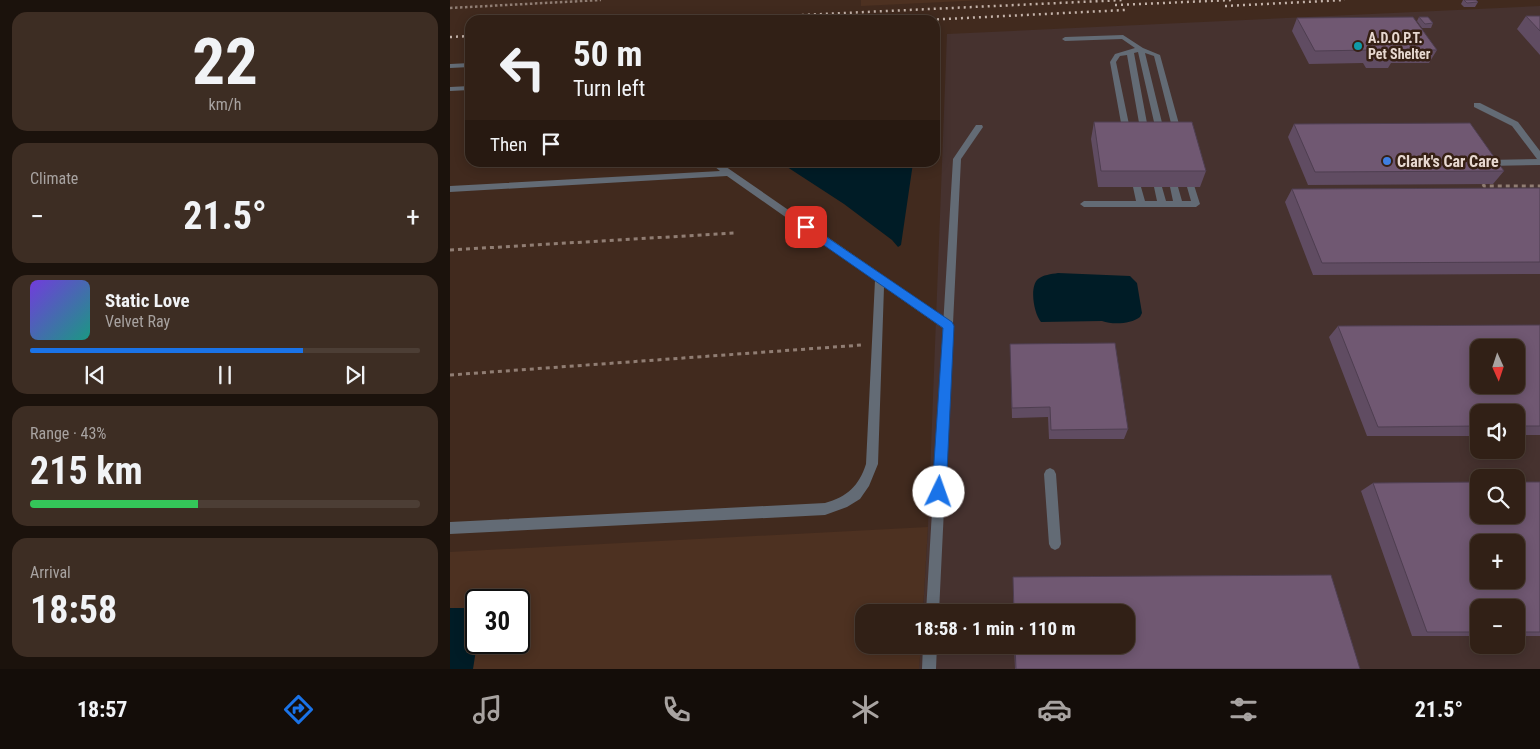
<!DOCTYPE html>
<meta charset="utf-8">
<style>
:root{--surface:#312016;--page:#3d2d23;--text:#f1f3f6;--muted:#a8a3a1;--line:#4c3e35;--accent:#1a73e8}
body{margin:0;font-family:"Roboto Condensed",sans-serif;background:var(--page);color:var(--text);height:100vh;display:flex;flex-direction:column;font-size:19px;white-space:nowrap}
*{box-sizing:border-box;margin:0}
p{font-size:16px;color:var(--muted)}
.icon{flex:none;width:28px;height:28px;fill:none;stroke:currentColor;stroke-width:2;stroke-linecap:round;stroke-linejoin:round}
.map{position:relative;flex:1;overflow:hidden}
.sheet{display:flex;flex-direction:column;gap:12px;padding:12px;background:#1b120c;width:450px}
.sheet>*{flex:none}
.top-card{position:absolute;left:15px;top:15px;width:475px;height:152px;border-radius:15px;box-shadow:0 2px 12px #0003,0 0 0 1px var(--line);background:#312016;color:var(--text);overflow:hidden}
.needle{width:32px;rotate:177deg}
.fabs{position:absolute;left:1020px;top:339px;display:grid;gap:10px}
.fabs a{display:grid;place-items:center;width:55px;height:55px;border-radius:10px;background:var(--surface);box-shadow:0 2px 12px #0003,0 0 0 1px var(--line);font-size:25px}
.speed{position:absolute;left:15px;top:589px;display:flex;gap:10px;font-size:25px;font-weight:700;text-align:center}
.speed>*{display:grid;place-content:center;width:65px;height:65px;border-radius:50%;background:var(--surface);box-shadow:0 2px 12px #0003,0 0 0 1px var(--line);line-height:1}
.speed .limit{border:2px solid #111;border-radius:8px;background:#fff;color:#111}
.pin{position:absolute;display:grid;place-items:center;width:42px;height:42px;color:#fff;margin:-21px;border-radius:10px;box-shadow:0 2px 8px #0006}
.me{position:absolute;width:55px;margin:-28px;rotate:3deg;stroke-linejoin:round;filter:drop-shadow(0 0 4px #0008)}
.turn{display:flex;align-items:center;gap:18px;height:105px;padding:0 25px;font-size:22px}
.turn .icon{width:65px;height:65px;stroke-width:2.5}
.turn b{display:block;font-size:35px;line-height:42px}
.then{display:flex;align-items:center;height:48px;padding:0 25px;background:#0003;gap:10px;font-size:19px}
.big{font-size:38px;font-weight:700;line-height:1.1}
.sheet .widget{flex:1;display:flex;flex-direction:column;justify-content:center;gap:8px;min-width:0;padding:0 18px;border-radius:15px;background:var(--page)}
.sheet .dial{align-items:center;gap:0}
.dial b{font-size:65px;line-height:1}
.song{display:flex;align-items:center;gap:15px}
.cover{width:60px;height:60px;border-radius:8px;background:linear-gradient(135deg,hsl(260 70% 55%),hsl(170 70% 35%))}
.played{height:5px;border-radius:2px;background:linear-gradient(90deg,var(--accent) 70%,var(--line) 70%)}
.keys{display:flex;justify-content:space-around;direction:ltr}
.heat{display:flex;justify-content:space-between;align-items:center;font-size:28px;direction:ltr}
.charge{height:8px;border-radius:4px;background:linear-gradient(90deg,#34c759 43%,var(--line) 0)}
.trip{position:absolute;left:405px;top:604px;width:280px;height:50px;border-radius:15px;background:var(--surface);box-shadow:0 2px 12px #0003,0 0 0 1px var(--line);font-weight:700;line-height:50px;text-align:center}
.dock{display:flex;height:80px;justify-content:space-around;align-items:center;background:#140d09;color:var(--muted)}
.dock .icon{width:35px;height:35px}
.dock .current{color:var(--accent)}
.dock b{font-size:22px;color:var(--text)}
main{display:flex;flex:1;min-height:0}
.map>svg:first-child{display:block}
.built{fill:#4d3121;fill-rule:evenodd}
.industrial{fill:#46322f;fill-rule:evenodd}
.water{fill:#001c26}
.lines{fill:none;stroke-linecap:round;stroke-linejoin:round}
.path-far1{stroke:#907d73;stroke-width:2.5;stroke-dasharray:2.5 2.5;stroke-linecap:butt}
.path{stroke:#907d73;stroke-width:3;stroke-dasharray:4 4;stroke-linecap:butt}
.lane{fill:#636b75;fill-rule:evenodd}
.street{fill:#636b75;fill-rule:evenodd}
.rail{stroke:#c4b3aa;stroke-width:2.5;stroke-dasharray:2 4;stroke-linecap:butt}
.wall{fill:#604c62}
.building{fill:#705872;stroke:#4e3e50;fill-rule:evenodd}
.route{fill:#1a73e8;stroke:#114b97}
.culture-dot{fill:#0f9aa8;stroke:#362014;stroke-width:2}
.shop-dot{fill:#3f7fe0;stroke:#362014;stroke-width:2}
.labels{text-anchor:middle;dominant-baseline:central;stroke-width:5;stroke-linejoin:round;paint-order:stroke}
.far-poi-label{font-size:14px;font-weight:bold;fill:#e7d8d0;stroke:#362014;text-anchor:start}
.poi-label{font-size:16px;font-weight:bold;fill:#e7d8d0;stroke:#362014;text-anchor:start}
</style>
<main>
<section class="sheet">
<div class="widget dial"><b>22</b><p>km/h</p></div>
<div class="widget"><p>Climate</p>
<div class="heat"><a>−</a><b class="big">21.5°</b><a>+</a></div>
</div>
<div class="widget">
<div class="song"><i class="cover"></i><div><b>Static Love</b><p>Velvet Ray</p></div></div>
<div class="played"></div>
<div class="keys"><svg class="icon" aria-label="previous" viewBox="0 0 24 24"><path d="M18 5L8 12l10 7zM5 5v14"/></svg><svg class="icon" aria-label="pause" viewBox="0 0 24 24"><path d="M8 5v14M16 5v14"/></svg><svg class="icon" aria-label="next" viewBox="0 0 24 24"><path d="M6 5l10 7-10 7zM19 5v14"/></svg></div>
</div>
<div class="widget"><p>Range · 43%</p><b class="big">215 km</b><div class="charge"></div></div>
<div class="widget"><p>Arrival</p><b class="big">18:58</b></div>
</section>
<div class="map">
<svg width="1090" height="669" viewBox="0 0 1090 669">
<rect width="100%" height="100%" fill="#412a1e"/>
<path class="built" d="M411 0H535L411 6Z
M478 527 473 612H414V645H471L469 669H0V552ZM26 600H69V642H26Z"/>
<path class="industrial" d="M1090 6V669H469L471 645H676V612H473L478 527 497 34ZM1029 348H1066V385H1029ZM1029 412H1066V450H1029ZM1029 478H1066V515H1029ZM1029 542H1066V580H1029ZM1029 608H1066V645H1029Z"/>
<path class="water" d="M331 163H463L451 245 448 247 442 240 394 204Z
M608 273 680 276 687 283 692 313 690 317C681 324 663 325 652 321L591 322C584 314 579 287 588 279 593 275 601 274 608 273Z
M0 608H26V642L31 643 26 650 23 669H0Z"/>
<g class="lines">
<path class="path-far1" d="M0 8 151 0"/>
<path class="path" d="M1033 184 1034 186H1090
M0 250 285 233
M0 375 412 345"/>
<path class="lane" d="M673 35 693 48 710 55 732 135 731 137H725L724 135 704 56 695 53 715 135 711 138 707 135 688 52 684 53 699 134 695 136 691 134 677 55 670 56 666 62 681 134 677 136 673 134 660 62 665 54 685 48 672 39 615 41 612 39 615 37Z
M20 63V67L0 68V64Z
M20 86V90L0 91V87Z
M1090 159V165L1036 166 1032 163 1036 160Z
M259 162H269L502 323 503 326 502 329H494L434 287 428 464 419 486 410 499 397 507 375 515 0 534V522L375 503C397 497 409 486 416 464L425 280 277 176 0 192V186L270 171Z
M687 184 691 187 695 201H707L704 187 708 184 712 187 716 201H723L720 187 724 184 728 187 732 201H741L737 187 738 185H744L750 204 746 207H634L630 204 634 201H686L683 187Z
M600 468 604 470 606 474 611 544 609 548 605 550 601 548 599 544 594 474 596 470Z"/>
<path class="street" d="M1024 103H1030L1068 122 1090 151V160L1087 159 1062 126 1024 107Z
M526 125H532L533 127 511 159 489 612H476L503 159Z
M473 645H487L486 669H472Z"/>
<path class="rail" d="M665 5 783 0
M775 6 895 0
M244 20 673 0
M475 20 675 10
M0 37 20 36"/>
</g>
<path class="wall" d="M1013 0H1026L1028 2 1025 7H1014L1011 4Z
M1076 16H1090V55L1067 29Z
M969 17 983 23 981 28H972L967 21Z
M847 18 987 50 979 63H941L938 68H916L913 63 859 64 842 31Z
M644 122 756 171 750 187H648L641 139Z
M844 124 1054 171 1043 184 858 185 838 137Z
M1090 188V274L863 275 835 202 842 189Z
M1090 325V435H1066V412H1029V436H917L879 337 888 326Z
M560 344 678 429 674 439H599L598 417 562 418Z
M1090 482V636H1066V608H1029V636H962L911 491 923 483Z
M563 577 910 669H565L564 645H676V612H563Z"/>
<path class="building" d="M1014 0H1026L1028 2 1017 3Z
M1076 16H1090V31Z
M963 17 987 50H943L946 55H923L920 50 865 51 847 18Z
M969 17H978L983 23 975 24Z
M644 122H742L756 171H651Z
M1020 123 1054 171 865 172 844 124Z
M1090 188V262L872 263 842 189Z
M1090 325V426H1066V412H1029V426L928 427 888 326ZM1029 348H1066V385H1029Z
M665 343 678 429 601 430 600 407 562 408 560 344Z
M1029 482V515H1066V482H1090V632H1066V608H1029V632H977L923 483ZM1029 542H1066V580H1029Z
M881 575 910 669H566L565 645H676V612H564L563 577Z"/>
<path class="route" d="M356 223 502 322 504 326 496 492 494 497 489 499 484 497 482 492 493 328 352 230V225Z"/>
<circle class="culture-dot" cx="908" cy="46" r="5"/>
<circle class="shop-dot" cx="937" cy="161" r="5"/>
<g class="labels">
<g class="far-poi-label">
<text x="918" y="38">A.D.O.P.T.<tspan x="918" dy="16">Pet Shelter</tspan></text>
</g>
<g class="poi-label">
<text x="947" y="161">Clark's Car Care</text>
</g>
</g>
</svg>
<div class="fabs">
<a><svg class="needle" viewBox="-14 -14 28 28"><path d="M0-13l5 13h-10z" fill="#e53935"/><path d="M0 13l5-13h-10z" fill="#a8a3a1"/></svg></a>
<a><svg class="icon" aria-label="sound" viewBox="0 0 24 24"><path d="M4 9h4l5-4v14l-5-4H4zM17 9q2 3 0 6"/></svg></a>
<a><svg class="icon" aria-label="search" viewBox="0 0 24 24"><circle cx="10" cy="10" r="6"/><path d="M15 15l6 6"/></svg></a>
<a>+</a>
<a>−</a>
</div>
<div class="speed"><div class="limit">30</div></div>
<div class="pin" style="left:356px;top:227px;background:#d93025"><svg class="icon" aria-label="arrive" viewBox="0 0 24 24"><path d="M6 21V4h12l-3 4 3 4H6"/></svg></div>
<svg class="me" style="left:489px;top:492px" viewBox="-20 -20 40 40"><circle r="19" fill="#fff"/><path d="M0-13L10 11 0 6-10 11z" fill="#1a73e8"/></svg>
<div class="trip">18:58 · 1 min · 110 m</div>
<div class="top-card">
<div class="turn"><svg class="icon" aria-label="left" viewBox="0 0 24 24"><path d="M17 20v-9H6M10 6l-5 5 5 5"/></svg><div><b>50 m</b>Turn left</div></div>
<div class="then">Then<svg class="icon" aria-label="arrive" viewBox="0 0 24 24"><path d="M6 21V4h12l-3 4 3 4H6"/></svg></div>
</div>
</div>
</main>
<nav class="dock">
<b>18:57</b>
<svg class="icon current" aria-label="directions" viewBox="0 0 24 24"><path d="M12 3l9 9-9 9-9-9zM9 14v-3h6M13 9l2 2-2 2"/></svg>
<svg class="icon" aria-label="music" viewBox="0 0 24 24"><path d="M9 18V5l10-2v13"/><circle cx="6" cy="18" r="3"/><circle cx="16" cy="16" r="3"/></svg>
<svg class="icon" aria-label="phone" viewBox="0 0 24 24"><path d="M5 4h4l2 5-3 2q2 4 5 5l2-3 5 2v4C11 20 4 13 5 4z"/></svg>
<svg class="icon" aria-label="climate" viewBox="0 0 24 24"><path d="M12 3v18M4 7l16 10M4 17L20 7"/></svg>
<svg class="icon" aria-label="car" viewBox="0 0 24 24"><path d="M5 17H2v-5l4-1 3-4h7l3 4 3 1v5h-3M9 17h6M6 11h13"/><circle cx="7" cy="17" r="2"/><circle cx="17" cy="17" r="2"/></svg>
<svg class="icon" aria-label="filters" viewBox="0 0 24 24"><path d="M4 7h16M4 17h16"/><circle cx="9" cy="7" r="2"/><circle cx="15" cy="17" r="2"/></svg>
<b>21.5°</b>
</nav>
